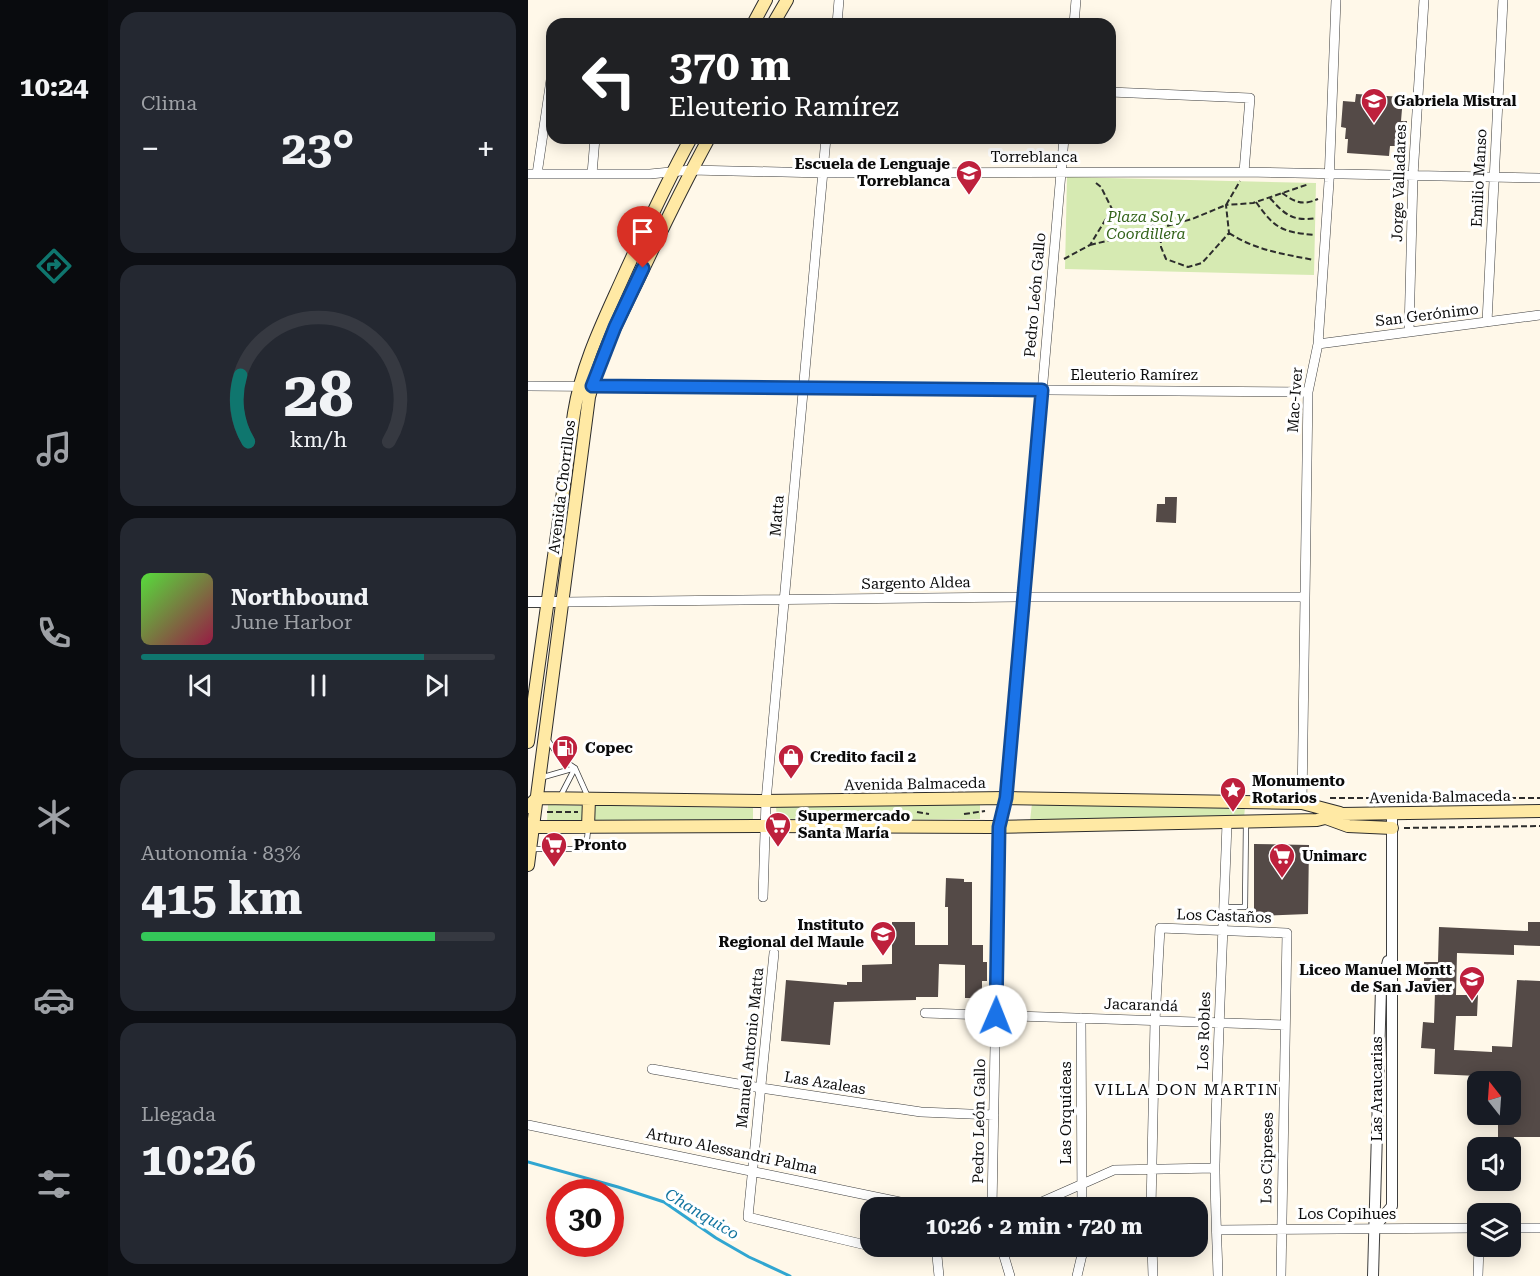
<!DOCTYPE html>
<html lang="es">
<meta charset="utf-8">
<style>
:root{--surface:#171b24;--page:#242831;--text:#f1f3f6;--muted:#9ea1a6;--line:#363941;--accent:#0f766e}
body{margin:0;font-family:"Roboto Serif",serif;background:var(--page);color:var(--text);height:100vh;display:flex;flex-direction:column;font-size:22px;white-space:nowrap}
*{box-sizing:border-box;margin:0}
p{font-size:20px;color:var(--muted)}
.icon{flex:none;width:33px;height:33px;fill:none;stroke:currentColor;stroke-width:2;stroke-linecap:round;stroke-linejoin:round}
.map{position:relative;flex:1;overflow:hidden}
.panel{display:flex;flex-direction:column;gap:12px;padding:12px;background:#0d0f14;width:420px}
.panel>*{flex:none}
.banner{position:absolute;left:18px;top:18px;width:570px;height:126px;border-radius:18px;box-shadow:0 3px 15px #0003;background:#202124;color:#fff;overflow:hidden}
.needle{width:39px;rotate:343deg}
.buttons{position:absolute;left:939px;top:1071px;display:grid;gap:12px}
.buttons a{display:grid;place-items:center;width:54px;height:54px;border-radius:12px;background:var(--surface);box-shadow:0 3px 15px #0003;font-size:30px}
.speed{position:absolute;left:18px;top:1179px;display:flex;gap:12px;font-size:30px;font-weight:700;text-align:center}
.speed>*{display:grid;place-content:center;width:78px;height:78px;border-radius:50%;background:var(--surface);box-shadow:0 3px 15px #0003;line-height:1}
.speed .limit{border:9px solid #d22;background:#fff;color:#111}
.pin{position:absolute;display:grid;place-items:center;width:51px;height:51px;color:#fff;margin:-62px -26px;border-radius:50% 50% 50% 0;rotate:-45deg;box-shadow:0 0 6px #0007}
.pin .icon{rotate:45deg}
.me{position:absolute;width:66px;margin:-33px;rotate:1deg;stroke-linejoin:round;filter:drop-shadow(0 0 4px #0008)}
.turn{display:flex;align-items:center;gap:21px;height:126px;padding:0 24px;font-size:27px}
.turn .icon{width:78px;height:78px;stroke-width:2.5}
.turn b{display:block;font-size:42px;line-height:51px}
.big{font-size:45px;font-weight:700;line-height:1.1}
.panel .widget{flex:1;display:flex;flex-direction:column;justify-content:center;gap:9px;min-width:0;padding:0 21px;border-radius:18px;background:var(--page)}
.panel .dial{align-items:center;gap:0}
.dial svg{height:156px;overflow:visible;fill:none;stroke:var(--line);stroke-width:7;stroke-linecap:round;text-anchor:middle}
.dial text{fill:var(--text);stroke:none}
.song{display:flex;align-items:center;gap:18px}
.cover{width:72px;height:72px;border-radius:9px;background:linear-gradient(135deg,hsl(110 70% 55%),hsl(340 70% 35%))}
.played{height:6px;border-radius:3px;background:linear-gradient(90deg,var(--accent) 80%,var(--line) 80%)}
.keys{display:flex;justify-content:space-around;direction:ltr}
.heat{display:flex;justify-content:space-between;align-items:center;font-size:33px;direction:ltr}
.charge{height:9px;border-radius:4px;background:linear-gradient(90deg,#34c759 83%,var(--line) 0)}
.trip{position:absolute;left:332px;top:1197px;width:348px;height:60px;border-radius:18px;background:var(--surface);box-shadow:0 3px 15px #0003;font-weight:700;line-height:60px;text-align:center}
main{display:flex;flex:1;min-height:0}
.tab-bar{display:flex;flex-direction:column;width:108px;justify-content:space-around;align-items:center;background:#090b0e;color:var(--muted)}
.tab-bar .icon{width:42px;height:42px}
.tab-bar .on{color:var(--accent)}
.tab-bar b{font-size:27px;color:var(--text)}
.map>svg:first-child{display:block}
.green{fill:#d6eab2}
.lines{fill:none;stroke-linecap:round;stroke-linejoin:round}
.stream{stroke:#31a6d1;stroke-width:3}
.building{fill:#544a47}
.service-casing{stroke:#3e3e3e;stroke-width:6}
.minor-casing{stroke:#3e3e3e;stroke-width:10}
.tertiary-casing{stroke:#3e3e3e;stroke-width:12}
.secondary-casing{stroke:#2d2d2d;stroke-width:14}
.path{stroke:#2d2d2d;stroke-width:2;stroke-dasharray:6 3;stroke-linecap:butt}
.service{stroke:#fff;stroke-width:4.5}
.minor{stroke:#fff;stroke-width:9}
.tertiary{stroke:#fff;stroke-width:10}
.secondary{stroke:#ffe9a4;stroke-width:12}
.route-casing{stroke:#114b97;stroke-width:15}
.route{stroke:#1a73e8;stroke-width:10}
.labels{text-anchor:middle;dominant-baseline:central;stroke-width:6;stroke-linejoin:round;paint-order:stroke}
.poi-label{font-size:15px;font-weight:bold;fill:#0b0b0b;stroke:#fff;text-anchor:start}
.street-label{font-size:15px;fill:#0b0b0b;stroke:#fff}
.park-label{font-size:15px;font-style:italic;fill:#33631a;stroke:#fff}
.neighbourhood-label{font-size:16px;letter-spacing:1.5px;fill:#0b0b0b;stroke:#fff}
.water-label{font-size:16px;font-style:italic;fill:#12749f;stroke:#fff}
</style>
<main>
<nav class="tab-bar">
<b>10:24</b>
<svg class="icon on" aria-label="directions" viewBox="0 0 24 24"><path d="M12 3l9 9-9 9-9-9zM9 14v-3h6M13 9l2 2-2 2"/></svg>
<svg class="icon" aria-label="music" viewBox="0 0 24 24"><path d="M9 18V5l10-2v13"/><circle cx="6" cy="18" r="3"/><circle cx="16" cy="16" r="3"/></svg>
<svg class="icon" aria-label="phone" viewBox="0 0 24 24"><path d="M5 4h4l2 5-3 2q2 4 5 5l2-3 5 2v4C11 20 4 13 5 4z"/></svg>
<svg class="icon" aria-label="climate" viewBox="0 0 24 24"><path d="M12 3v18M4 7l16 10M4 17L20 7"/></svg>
<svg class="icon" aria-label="car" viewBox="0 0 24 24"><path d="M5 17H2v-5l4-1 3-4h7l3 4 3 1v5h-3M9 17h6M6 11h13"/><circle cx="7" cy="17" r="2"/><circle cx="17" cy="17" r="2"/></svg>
<svg class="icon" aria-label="filters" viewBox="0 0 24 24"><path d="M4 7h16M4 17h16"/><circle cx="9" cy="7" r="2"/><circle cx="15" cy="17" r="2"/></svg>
</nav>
<section class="panel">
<div class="widget"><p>Clima</p>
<div class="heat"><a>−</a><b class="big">23°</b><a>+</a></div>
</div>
<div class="widget dial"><svg viewBox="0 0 100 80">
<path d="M14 69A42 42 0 1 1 86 69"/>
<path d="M14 69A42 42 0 0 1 10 35" stroke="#0f766e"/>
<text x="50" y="56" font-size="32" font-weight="700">28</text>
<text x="50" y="72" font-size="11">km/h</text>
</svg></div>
<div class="widget">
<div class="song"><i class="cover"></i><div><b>Northbound</b><p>June Harbor</p></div></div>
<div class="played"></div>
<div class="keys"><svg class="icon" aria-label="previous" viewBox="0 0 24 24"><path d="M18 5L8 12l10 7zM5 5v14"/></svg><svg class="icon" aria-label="pause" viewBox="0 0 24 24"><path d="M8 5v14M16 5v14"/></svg><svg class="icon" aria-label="next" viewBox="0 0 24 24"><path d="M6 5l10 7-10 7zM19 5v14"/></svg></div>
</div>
<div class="widget"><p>Autonomía · 83%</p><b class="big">415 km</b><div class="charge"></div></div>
<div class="widget"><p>Llegada</p><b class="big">10:26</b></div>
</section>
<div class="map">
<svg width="1012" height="1276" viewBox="0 0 1012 1276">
<rect width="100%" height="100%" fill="#fff8e9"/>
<path class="green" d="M539 177 788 183 786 275 537 269Z
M452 803V819L249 821 248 806Z
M504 803 717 806 716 819 502 821Z
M20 805 225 808V821H19Z"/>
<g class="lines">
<path class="stream" d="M0 1162 90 1187 136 1202 188 1238 221 1257 262 1276"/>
</g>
<path class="building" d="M828 94 875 97 873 121H879V132H873L872 146H862L861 156 819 153 820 139H817L818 128 813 127 815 101 827 102Z
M637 497H649L648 523 628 522 629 504H637Z
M726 844 781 845 780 914 726 916Z
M418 878 436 879V882H444V945H455V962H459V981H454V998H437V965L411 964 410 997H388V1000L306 1002 302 1045 253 1041 258 980 319 985V982H334V965L364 964V922H387V945H420V907H417Z
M1000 922H1012V946L986 945V955L929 953 928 995H950L949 1016H928L926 1050 964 1052V1046L984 1047 989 980 1012 981V1137H986V1140H970V1114H982V1082H971V1075L950 1074V1076L906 1074 907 1049 893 1048 895 1022 906 1023 907 992H896V962H910L911 927 1000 931Z"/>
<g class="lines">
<g class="service-casing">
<path id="service" d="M19 739 32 758 47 768 60 797
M12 778 47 768
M32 797 47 768
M2 849H58L60 830
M697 907H717L718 822"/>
</g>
<g class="minor-casing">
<path id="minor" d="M309 24 311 0
M546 24 548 0
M582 92 722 98 716 172
M0 174H122L163 170 295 173 716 172 1012 178
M9 174 24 73
M64 174 67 138
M959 322 975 0
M881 332 885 176 896 0
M790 344 1012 315
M0 386 780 392
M35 602 496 597H777
M774 803 780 392 790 344 801 182 808 0
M235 897 238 801 298 138
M246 953 220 1217 342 1246
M397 1013 757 1025
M553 1018 554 1208
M124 1069 233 1088 393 1112 466 1115
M0 1125 401 1208
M464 1208 471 827 479 798 536 138
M494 1208 509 1204 586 1170 687 1168
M623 1208 627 1021 632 928 759 933 753 1276
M982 1228H1012
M689 1230 950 1228
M408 1246 411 1276
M473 1246 482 1276
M624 1246 625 1276
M549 1276 556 1246
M690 1276C689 1239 687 1203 687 1166 689 1052 695 938 699 823
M950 1276 951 1246"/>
</g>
<g class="tertiary-casing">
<path id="tertiary" d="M0 602H35
M845 1229 864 1206V813
M845 1276 853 988 860 961"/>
</g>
<g class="secondary-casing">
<path id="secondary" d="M225 24 238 0
M245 24 259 0
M0 742 46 413C54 363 76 320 96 275 117 229 138 183 163 138
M0 807 9 798 231 801 479 798 774 803 812 813
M798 818 820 826 864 828
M0 824 6 827 229 826 463 827 789 820 813 814 1012 811
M60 827 61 799
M0 865 61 397C72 355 92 317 111 278 133 231 156 184 181 138"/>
</g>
<path class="path" d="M568 183 573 187 584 209 632 228 664 219 698 205 712 181
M754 193C767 202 774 206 790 199
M742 198C756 214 765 222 788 218
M728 202C747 229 754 232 787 235
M701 233C727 250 755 254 786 260
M562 245 632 228 633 247 638 259 660 267 674 263 701 233 698 205 725 203 781 184
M536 259 562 245 584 209
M802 798H1012
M19 812H50
M389 812 401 814
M339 814 354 812
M436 814 457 811
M876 828 1012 826"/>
<use href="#service" class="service"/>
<use href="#minor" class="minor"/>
<use href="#tertiary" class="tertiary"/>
<use href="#secondary" class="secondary"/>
</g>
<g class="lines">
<g class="route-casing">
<path id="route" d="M115 268 87 327 64 386 514 390 478 798 471 827 468 1016"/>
</g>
<use href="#route" class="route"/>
</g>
<defs>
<g id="school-pin" transform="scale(1.35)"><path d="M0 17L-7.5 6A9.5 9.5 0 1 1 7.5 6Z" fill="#be203c" stroke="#fff"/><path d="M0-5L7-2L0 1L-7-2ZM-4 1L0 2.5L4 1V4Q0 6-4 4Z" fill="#fff"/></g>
<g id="fuel-pin" transform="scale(1.35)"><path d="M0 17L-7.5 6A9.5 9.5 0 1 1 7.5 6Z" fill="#be203c" stroke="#fff"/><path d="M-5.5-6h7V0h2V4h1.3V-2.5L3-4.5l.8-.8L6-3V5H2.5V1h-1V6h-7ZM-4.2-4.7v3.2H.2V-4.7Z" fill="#fff"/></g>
<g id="shop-pin" transform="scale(1.35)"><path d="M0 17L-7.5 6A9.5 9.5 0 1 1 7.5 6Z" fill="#be203c" stroke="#fff"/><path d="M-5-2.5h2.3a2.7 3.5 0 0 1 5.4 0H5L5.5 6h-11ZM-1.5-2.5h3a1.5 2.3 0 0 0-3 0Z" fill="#fff"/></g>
<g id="sight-pin" transform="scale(1.35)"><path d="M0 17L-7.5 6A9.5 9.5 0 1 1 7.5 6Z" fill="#be203c" stroke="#fff"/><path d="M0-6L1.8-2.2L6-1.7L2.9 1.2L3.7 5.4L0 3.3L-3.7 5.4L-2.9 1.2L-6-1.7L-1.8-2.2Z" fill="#fff"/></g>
<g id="supermarket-pin" transform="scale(1.35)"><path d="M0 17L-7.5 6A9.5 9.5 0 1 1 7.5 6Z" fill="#be203c" stroke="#fff"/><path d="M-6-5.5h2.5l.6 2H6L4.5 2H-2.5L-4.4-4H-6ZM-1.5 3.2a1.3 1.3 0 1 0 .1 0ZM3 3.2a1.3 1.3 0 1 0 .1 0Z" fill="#fff"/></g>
</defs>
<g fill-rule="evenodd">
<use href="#school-pin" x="846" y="101"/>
<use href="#school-pin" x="441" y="173"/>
<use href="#fuel-pin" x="37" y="748"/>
<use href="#shop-pin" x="263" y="757"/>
<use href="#sight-pin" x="705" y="790"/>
<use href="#supermarket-pin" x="250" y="825"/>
<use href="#supermarket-pin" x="26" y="845"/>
<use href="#supermarket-pin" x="754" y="856"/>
<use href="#school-pin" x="355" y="934"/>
<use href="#school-pin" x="944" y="979"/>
</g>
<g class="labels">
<g class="poi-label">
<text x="866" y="101">Gabriela Mistral</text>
<text x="422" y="164" text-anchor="end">Escuela de Lenguaje<tspan x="422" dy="17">Torreblanca</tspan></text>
<text x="57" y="748">Copec</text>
<text x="282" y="757">Credito facil 2</text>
<text x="724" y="781">Monumento<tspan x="724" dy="17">Rotarios</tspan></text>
<text x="270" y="816">Supermercado<tspan x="270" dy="17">Santa María</tspan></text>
<text x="46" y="845">Pronto</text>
<text x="774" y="856">Unimarc</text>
<text x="336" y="925" text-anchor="end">Instituto<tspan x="336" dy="17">Regional del Maule</tspan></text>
<text x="924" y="970" text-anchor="end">Liceo Manuel Montt<tspan x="924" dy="17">de San Javier</tspan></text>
</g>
<g class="street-label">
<text x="506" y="157">Torreblanca</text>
<text transform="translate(951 178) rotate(-87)">Emilio Manso</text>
<text transform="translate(871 183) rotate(-88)">Jorge Valladares</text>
<text transform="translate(507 295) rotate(-85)">Pedro León Gallo</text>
<text transform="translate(899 315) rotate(-7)">San Gerónimo</text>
<text x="606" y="375">Eleuterio Ramírez</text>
<text transform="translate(767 400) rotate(-86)">Mac-Iver</text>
<text transform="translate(34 487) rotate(-83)">Avenida Chorrillos</text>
<text transform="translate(249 516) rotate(-85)">Matta</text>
<text transform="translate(388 583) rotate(-1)">Sargento Aldea</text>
<text transform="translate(387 784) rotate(-1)">Avenida Balmaceda</text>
<text transform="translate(912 797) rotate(-1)">Avenida Balmaceda</text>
<text transform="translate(696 916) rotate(2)">Los Castaños</text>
<text transform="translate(613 1005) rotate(2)">Jacarandá</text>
<text transform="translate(676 1031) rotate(-88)">Los Robles</text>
<text transform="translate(222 1048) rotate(-84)">Manuel Antonio Matta</text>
<text transform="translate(297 1083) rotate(9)">Las Azaleas</text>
<text transform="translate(849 1089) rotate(-90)">Las Araucarias</text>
<text transform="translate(538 1113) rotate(-90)">Las Orquídeas</text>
<text transform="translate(451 1121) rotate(-89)">Pedro León Gallo</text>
<text transform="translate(204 1151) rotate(12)">Arturo Alessandri Palma</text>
<text transform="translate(739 1158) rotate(-89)">Los Cipreses</text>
<text x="819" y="1214">Los Copihues</text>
</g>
<g class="park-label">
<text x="618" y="217">Plaza Sol y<tspan x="618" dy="17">Coordillera</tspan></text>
</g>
<g class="neighbourhood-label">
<text x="659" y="1089">VILLA DON MARTIN</text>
</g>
<g class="water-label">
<text transform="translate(174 1214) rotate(31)">Chanquico</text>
</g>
</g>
</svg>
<div class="buttons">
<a><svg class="needle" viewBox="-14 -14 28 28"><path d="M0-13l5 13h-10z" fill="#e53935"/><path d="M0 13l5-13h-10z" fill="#9ea1a6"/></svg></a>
<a><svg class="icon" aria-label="sound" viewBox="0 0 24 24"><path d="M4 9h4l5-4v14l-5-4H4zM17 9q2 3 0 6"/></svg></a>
<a><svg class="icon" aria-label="layers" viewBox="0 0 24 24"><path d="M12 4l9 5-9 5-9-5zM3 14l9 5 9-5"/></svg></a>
</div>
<div class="speed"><div class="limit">30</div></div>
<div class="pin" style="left:115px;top:268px;background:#d93025"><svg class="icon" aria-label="arrive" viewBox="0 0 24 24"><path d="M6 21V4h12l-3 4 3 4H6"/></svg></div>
<svg class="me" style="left:468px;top:1016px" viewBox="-20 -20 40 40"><circle r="19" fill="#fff"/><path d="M0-13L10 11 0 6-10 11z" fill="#1a73e8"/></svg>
<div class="trip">10:26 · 2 min · 720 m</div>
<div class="banner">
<div class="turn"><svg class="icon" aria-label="left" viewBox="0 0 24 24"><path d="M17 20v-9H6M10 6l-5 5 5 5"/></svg><div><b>370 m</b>Eleuterio Ramírez</div></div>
</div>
</div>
</main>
